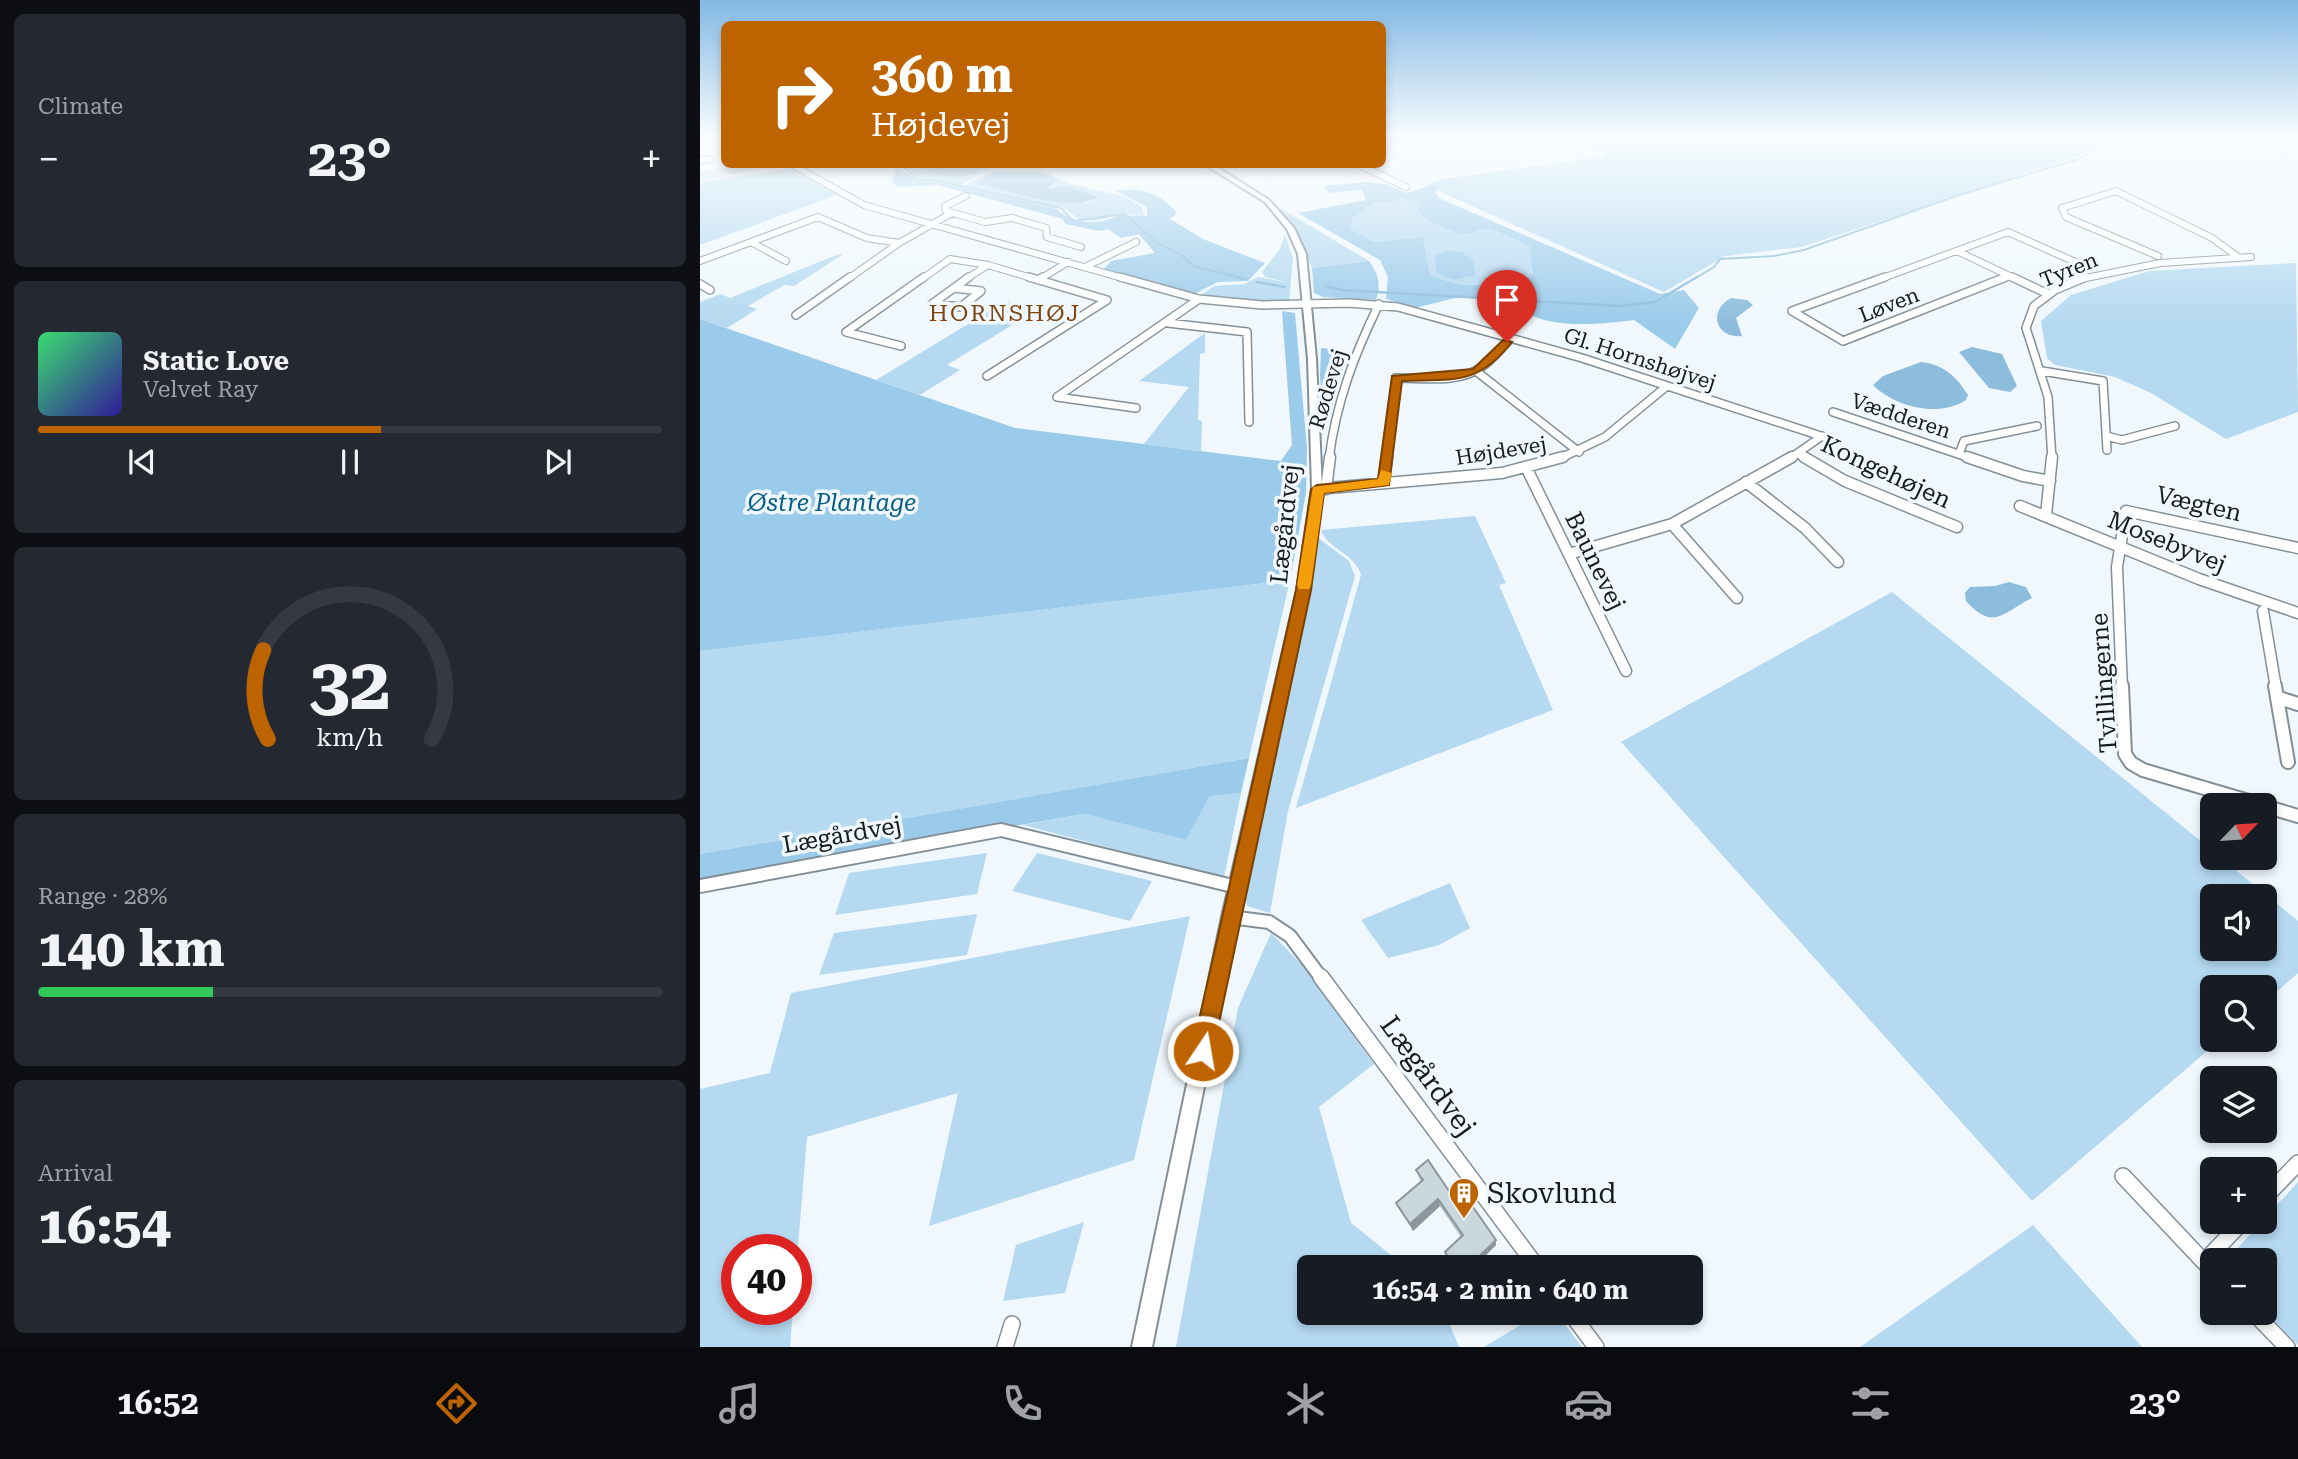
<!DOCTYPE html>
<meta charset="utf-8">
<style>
:root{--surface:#171b24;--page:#242831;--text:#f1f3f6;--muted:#9ea1a6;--line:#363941;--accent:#bd6401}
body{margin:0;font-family:"Roboto Serif",serif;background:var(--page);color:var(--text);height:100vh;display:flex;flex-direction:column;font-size:26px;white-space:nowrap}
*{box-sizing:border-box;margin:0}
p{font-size:23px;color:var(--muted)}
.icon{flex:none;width:38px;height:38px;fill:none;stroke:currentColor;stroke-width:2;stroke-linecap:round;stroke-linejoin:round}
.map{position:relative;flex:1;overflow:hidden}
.panel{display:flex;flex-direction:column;gap:14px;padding:14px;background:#0d0f14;width:700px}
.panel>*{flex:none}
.banner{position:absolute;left:21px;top:21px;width:665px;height:147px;border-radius:10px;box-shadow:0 4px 10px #0003;background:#bd6401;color:#fff;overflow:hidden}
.needle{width:46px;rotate:65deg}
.tools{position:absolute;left:1500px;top:793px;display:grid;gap:14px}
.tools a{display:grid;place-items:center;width:77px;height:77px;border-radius:10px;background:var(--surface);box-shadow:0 4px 10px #0003;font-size:35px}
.speed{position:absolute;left:21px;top:1234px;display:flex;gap:14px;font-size:35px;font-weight:700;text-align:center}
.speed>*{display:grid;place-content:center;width:91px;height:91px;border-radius:50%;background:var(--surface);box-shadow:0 4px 10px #0003;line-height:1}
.speed .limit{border:10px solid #d22;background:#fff;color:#111}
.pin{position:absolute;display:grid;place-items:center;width:60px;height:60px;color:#fff;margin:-72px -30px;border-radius:50% 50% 50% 0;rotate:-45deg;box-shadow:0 0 7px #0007}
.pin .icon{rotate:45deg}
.me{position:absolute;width:77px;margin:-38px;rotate:12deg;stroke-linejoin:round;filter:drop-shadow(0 0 5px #0008)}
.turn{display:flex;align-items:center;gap:24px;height:147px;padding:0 35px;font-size:32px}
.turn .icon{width:91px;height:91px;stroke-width:2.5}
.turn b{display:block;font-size:49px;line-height:60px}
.big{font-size:52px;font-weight:700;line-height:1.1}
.panel .tile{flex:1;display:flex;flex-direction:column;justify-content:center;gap:10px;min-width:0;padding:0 24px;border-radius:10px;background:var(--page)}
.panel .dial{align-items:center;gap:0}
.dial svg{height:182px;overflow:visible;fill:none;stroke:var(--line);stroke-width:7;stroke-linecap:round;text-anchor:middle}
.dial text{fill:var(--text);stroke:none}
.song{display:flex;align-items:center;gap:21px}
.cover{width:84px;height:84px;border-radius:10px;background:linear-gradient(135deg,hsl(140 70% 55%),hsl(250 70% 35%))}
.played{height:7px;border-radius:4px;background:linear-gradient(90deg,var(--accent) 55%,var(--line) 55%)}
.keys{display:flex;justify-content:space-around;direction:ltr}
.heat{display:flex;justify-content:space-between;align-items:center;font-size:38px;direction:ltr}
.charge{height:10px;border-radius:5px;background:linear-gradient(90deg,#34c759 28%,var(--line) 0)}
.trip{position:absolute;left:597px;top:1255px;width:406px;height:70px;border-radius:10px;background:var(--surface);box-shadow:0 4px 10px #0003;font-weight:700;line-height:70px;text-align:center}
.tabs{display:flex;height:112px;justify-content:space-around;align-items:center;background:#090b0e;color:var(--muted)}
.tabs .icon{width:49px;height:49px}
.tabs .current{color:var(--accent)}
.tabs b{font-size:32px;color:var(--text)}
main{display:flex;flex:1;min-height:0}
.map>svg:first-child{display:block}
.green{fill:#b4d9f1;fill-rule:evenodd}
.forest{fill:#9bcbeb;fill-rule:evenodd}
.water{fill:#8dbddc}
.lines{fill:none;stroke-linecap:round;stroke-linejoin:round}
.stream-far1{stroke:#8dbddc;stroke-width:2}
.stream{stroke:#8dbddc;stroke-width:2.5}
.minor-far4-casing{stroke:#838f97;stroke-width:8}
.minor-far3-casing{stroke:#838f97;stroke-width:10}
.minor-far2-casing{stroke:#838f97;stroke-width:13}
.minor-far1-casing{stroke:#838f97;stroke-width:16}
.minor-casing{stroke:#838f97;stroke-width:18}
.tertiary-casing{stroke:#838f97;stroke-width:4}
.primary-casing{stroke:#d5d6d6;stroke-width:3}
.minor-far4{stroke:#fff;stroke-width:6}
.minor-far3{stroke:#fff;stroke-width:7}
.minor-far2{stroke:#fff;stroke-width:10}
.minor-far1{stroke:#fff;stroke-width:12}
.minor{stroke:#fff;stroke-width:15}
.tertiary{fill:#fff;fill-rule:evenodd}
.primary{fill:#c6e9ff;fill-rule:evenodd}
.wall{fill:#aeb9c0}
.shaded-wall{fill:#8d969c}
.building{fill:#cad7df;stroke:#8d969c;stroke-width:2}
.route{fill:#bd6401;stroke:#7b4101;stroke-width:2}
.slow{fill:#f59e0b}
.labels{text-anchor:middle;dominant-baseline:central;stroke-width:7;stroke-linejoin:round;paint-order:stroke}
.far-street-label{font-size:21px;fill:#171b1e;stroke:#f0f8fd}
.far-quarter-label{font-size:23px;letter-spacing:2px;fill:#7f4511;stroke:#f0f8fd}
.street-label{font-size:24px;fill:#171b1e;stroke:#f0f8fd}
.park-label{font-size:24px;font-style:italic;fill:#075f87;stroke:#f0f8fd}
.near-street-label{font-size:28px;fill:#171b1e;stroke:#f0f8fd}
.near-poi-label{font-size:28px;fill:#171b1e;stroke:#f0f8fd;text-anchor:start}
</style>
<main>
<section class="panel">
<div class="tile"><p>Climate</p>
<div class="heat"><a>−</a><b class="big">23°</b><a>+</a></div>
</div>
<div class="tile">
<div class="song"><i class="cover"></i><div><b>Static Love</b><p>Velvet Ray</p></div></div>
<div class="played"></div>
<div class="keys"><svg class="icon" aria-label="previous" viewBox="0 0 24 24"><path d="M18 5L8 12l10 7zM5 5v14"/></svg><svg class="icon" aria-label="pause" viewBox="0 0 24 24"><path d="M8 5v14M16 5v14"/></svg><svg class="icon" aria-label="next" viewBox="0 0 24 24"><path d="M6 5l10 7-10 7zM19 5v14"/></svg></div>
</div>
<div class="tile dial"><svg viewBox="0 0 100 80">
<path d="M14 69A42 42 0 1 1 86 69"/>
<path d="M14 69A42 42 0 0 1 12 30" stroke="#bd6401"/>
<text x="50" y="56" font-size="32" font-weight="700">32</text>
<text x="50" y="72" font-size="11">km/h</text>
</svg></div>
<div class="tile"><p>Range · 28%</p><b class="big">140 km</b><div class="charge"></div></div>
<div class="tile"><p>Arrival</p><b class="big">16:54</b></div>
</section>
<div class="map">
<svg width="1598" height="1347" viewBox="0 0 1598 1347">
<rect width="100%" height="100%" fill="#f0f8fd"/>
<path class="green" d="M889 136H1404L1381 155 1102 247 1025 256 964 292 725 185 743 179 907 156Z
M204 165C238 164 242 188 281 169L268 165 293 168 260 185 220 179Z
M90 169 137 195 0 245V182Z
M296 170 344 172 371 184 423 196 442 207 444 216 423 213 396 221 380 220 363 207 343 205 263 186ZM303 171 357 182 349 189 367 186 396 198 388 203 276 183Z
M700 199 721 202 763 235 788 228 831 246 833 276C791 284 771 291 730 275L723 237 674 242 651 229 653 217 676 202H696Z
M579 209H582L669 261 612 268 595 227Z
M585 234 593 258 589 301 539 302 500 296 514 286 544 284 558 277 590 283 565 277 562 272 580 249Z
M139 254 142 255 94 286 84 285 48 306 57 309 27 328 0 319V302L21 294 30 298Z
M1596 263 1598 412 1526 439 1451 393 1415 377 1355 365 1347 358 1341 321 1371 295 1449 271Z
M306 301 337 310 247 365 260 370 220 395 176 380Z
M505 333V353L500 354 498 420 502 421 501 451 444 444 489 387 439 381Z
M775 516 806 583 799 585 853 710 596 808 661 575C655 553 628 550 621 530Z
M617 537 649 561 655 576 588 811 570 913 547 906 545 894 613 578Z
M590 580 549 758 0 854V651Z
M1192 592 1512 850V858H1521L1598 921V973L1565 1002 1564 987H1512V1040H1520L1332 1201 921 742ZM1513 896H1564V948H1512Z
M541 793 524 878 323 825 384 814 486 840 510 796Z
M287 853 277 894 135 915 149 873Z
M337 853 452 881 430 921 312 891Z
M750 883 770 928 739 945 688 958 661 920Z
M277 914 267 955 119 975 134 933Z
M490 916 434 1160 229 1226 258 1093 107 1137 96 1271V1250H37V1309H93L90 1347H0V1089L70 1073 91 993Z
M571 933 603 966 674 1064 619 1107 651 1223 706 1267H609V1312L745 1313 759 1347H476L538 1008Z
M1598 1182V1345L1565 1310 1564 1260H1533L1534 1252Z
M384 1222 365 1293 303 1301 316 1245Z
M1333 1225 1442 1347H1160Z
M842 1312 856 1313 882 1347H784Z"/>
<path class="forest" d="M197 168 220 181H235L355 208 369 218 385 222H400L421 215 447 216V207L416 191C440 186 461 194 477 213L470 219 503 239 565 263 548 281 518 282 494 294 403 270 411 261 455 253 439 234 421 238 408 229 399 231 365 224 363 219 238 185 199 187 192 183Z
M663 182 686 184 707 193 737 183 736 193 739 198 960 294 984 290 999 308 975 349 934 320C894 325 840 331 810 301L759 297 715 308 686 299 688 277 680 260 598 213 666 200 662 190 629 193 624 186ZM700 199 720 202 717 211 732 223 763 235 788 228 830 246 833 276C793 285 769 291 730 275L723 237 674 242 651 229 653 217 676 202H696Z
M747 251 761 252 773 260 775 275 753 280 736 272 735 255Z
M669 261C679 275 681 284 676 300L623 297 614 293 612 268Z
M582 311 595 313 607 448 606 493 590 580 0 651V319L315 428 581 461 592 445Z
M621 348 648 351 624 435 620 376Z
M549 758 541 793 510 796 486 840 384 814 0 881V854Z"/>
<path class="water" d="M217 165H268L282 169C261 182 238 178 217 165Z
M296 172H333L348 175 357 181 348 189 367 186 397 197C376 214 301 189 275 183Z
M1031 298 1047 300 1053 305 1036 318 1042 336C1016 339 1007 311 1031 298Z
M1272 347 1302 354 1317 386 1310 392 1289 388 1259 352Z
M1221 362C1243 364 1257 377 1268 395L1266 400C1239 418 1195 407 1173 385L1183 376Z
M1309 582 1326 587 1332 598C1303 612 1294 632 1266 601L1265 593 1270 587 1295 586Z"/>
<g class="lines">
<path class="stream-far1" d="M200 164 218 180H234L361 208 373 221 425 214 456 242 484 257 493 266 545 279
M994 279 1014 267 1020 259 1074 256 1104 250 1256 196 1382 158 1412 136"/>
<path class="stream" d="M538 277 546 279
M557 282 585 287
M625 286 642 290 920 306 955 302 997 277"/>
<g class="minor-far4-casing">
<path id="minor-far4" d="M682 143 702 136
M0 160 9 159
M91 164 164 205 426 279
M657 164 706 187
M266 196 245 206 246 211 285 222 312 218 346 228 347 237 381 247
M51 242 86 261
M1257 251 1316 279
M1458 256 1366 217 1362 208 1416 191 1512 238 1538 257
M0 261 118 217 167 238 199 243
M385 267 436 242
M148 279 199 243 252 213
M222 279 250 259 288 265 335 279
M266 279 288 265
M340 279 368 262
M1180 279 1308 232 1382 265
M1302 279 1309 276
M1381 279 1460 263 1551 257"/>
</g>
<g class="minor-far3-casing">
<path id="minor-far3" d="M420 277 499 299 562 305 649 303 698 307 882 358 1136 441
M1185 277 1092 311 1143 341 1306 277
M1312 277 1348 294
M338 280 343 277
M0 284 10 290
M254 288 281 291 261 307 232 304 269 277
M96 315 150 277
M468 323 547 332 549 422
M201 346 146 332 224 277
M776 371 879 452
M1342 371 1403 381 1407 450
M287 376 407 300 329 277
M436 408 357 397 499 299
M1133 412 1273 459
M1406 436 1422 440 1475 426
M1098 454 1107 459
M1259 454 1264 441 1337 426
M629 459C636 403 654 355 679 304
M687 459 696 378C724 378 760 384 783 366 794 358 802 347 811 338
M859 459 905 437 967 386
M1089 459 1122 436
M1352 459 1348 397 1326 328 1334 306 1355 290 1386 277"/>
</g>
<g class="minor-far2-casing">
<path id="minor-far2" d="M1104 457 1145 481 1257 527
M1267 457 1323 476 1350 481
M827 469 926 671
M684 482 687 457
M1046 482 1105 528 1138 562
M617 489 802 473 863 457
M626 489 630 457
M1320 506 1499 579 1598 613
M1346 515 1352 457
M972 524 1037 598
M869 554 972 524 1092 457
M1563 611 1576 688
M1422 688 1417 567 1426 511 1598 548"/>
</g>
<g class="minor-far1-casing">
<path id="minor-far1" d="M1422 686 1425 754 1431 763 1443 770 1562 805
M1575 686 1588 762
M1579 698 1598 704
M1564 806 1598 816
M0 886 301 830 537 887
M530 917 569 922 590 936 622 979"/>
</g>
<g class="minor-casing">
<path id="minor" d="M621 977 837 1267
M1423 1176 1504 1262
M1564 1198 1598 1163
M1512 1270 1504 1262 1542 1222
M870 1312 896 1347
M1553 1312 1587 1347
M305 1347 312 1324"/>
</g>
<g class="tertiary-casing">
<path id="tertiary" d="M504 164H512L569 200 594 228 606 254 616 359 622 489 609 590 538 917 452 1347H432L522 917 597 590 612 489 608 359 598 254 587 229 565 202Z"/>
</g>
<g class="primary-casing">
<path id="primary" d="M48 164H66L0 180V174Z"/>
</g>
<use href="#minor-far4" class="minor-far4"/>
<use href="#minor-far3" class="minor-far3"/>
<use href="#minor-far2" class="minor-far2"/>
<use href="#minor-far1" class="minor-far1"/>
<use href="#minor" class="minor"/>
<use href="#tertiary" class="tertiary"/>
<use href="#primary" class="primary"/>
</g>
<path class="wall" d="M716 1170 749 1191 796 1245 774 1267H752L746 1258 745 1252 761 1237 740 1206 713 1231 700 1210 696 1203 721 1182Z"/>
<path class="shaded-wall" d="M738 1199 740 1206 713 1231 710 1224Z
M796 1240V1245L774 1267H768Z"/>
<path class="building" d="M728 1160 749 1191 757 1184 796 1240 768 1267H754L745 1252 763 1235 738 1199 710 1224 696 1203 723 1180 716 1170Z"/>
<linearGradient id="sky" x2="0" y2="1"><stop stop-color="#83b8e3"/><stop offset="0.42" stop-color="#f8fcfe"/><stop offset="1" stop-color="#f8fcfe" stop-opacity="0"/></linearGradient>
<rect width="1598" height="325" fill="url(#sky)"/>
<path class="route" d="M803 340 812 342C778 386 753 379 702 381L689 485 624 493 611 590 513 1051 510 1059 503 1062 495 1059 492 1051 596 590 611 489 617 485 678 479 692 376 773 369Z"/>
<path class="slow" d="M681 470 692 473 689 485 624 493 611 585 609 589H599L597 585 613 487 678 479Z"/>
<defs>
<g id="building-pin" transform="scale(1.575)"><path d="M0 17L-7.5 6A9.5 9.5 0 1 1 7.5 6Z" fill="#bd6401" stroke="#f0f8fd"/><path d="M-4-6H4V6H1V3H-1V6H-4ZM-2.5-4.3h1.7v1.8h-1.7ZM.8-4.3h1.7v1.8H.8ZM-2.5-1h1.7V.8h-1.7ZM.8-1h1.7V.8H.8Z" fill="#fff"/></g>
</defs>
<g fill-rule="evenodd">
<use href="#building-pin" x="764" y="1193"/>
</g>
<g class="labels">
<g class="far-street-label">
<text transform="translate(1369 270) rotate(-22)">Tyren</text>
<text transform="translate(1189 305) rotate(-21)">Løven</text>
<text transform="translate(940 359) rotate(18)">Gl. Hornshøjvej</text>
<text transform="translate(628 389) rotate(-73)">Rødevej</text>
<text transform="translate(1201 416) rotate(18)">Vædderen</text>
<text transform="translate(801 451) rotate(-9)">Højdevej</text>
</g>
<g class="far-quarter-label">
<text x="305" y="313">HORNSHØJ</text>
</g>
<g class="street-label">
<text transform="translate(1186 472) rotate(25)">Kongehøjen</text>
<text transform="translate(1499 504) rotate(13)">Vægten</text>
<text transform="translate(585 524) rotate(-84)">Lægårdvej</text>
<text transform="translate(1467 542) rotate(22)">Mosebyvej</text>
<text transform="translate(895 561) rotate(64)">Baunevej</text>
<text transform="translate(1404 683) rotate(-94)">Tvillingerne</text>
<text transform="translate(142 835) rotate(-10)">Lægårdvej</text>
</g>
<g class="park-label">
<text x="132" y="503">Østre Plantage</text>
</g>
<g class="near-street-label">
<text transform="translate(728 1076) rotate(54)">Lægårdvej</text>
</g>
<g class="near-poi-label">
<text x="787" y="1193">Skovlund</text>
</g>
</g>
</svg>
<div class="tools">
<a><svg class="needle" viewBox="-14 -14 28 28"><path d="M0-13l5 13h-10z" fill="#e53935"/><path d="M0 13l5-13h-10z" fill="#9ea1a6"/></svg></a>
<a><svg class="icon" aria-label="sound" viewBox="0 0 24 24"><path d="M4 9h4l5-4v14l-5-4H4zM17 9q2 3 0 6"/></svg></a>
<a><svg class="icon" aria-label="search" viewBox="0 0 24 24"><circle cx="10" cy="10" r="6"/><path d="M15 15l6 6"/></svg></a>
<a><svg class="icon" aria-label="layers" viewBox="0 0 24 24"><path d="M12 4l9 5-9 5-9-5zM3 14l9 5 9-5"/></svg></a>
<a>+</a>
<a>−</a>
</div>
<div class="speed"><div class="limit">40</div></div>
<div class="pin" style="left:807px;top:342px;background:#d93025"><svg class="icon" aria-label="arrive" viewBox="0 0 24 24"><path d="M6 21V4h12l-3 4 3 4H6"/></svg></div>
<svg class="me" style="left:503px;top:1051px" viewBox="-20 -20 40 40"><circle r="17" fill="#bd6401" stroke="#fff" stroke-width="3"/><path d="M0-11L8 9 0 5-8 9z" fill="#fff"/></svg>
<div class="trip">16:54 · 2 min · 640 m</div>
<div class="banner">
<div class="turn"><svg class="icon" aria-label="right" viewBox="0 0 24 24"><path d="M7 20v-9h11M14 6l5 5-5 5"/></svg><div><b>360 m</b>Højdevej</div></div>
</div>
</div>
</main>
<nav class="tabs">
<b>16:52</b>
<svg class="icon current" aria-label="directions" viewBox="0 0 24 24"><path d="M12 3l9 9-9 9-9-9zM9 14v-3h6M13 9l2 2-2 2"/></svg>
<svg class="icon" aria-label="music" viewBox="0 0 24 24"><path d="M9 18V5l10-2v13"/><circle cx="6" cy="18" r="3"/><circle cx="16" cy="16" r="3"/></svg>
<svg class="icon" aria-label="phone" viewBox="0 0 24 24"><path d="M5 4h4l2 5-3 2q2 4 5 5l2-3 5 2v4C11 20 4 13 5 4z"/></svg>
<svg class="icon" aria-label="climate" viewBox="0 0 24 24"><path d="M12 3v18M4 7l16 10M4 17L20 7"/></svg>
<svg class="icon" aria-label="car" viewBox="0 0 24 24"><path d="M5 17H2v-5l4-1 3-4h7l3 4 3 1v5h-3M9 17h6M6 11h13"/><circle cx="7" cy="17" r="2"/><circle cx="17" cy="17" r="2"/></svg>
<svg class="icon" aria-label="filters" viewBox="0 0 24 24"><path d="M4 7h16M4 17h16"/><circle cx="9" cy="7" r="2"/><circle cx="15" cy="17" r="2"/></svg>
<b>23°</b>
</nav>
